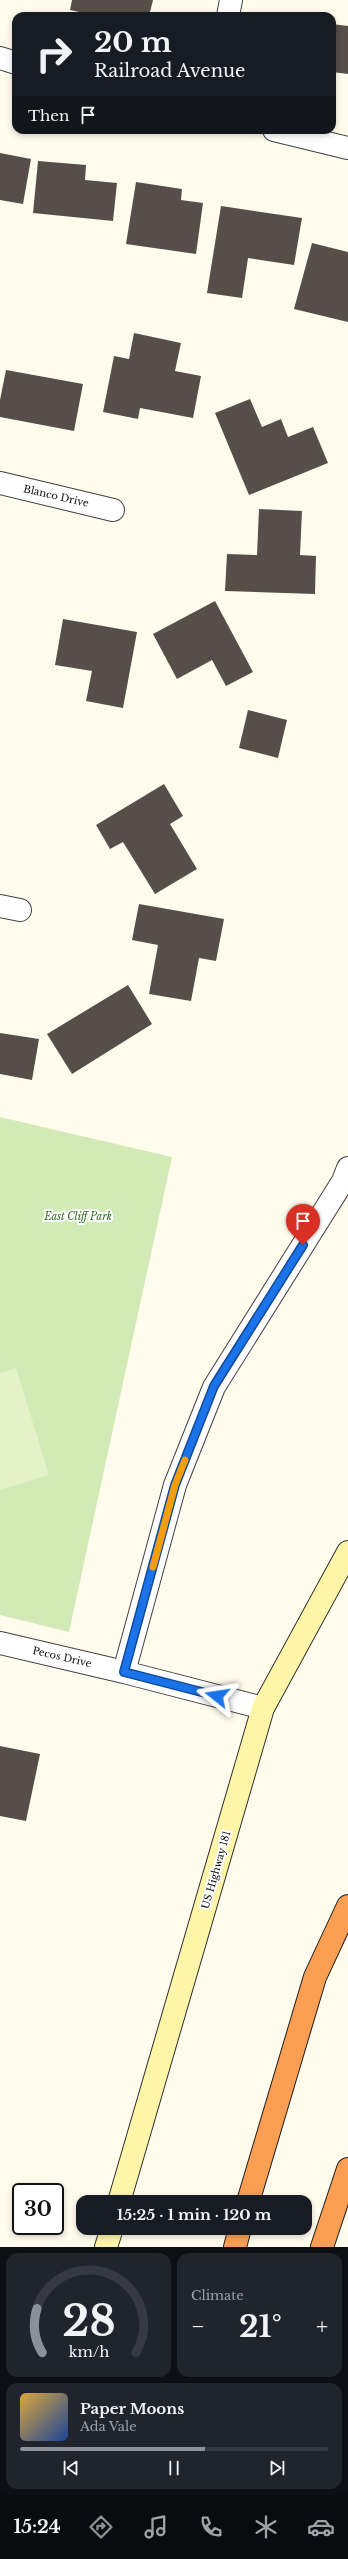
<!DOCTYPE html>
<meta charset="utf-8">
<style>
:root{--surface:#171b24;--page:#20242c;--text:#f1f3f6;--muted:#9ea1a6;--line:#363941;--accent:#8c9099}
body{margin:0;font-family:"Libre Baskerville",serif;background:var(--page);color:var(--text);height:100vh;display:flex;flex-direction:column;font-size:15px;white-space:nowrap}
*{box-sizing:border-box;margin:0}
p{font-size:13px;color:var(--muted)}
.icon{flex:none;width:22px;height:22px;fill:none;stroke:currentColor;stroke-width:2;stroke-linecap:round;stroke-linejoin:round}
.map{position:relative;height:2247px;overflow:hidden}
.side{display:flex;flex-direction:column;gap:6px;padding:6px;background:#0d0f14;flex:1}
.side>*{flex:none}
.banner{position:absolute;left:12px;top:12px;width:324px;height:122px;border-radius:12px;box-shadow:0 2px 6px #0003;background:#171b24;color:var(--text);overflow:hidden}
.speed{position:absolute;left:12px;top:2183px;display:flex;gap:8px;font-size:20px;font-weight:700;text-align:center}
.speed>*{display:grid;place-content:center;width:52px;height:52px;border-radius:50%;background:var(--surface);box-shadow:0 2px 6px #0003;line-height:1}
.speed .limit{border:2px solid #111;border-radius:6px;background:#fff;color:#111}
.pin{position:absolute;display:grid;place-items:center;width:34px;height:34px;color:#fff;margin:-41px -17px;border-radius:50% 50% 50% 0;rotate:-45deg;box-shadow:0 0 4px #0007}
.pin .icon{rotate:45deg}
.me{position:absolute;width:44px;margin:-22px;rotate:285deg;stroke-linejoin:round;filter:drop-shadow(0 0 3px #0008)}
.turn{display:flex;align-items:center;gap:14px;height:84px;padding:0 16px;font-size:18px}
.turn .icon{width:52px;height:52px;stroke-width:2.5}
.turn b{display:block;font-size:28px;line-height:34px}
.then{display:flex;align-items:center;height:38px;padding:0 16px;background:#0003;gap:8px;font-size:15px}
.big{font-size:30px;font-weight:700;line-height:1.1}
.side .widget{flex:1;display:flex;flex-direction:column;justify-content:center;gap:6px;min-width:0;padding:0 14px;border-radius:12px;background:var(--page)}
.side .dial{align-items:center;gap:0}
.dial svg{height:104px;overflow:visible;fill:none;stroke:var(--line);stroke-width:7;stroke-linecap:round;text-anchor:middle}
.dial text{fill:var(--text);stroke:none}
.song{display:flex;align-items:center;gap:12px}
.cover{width:48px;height:48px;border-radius:6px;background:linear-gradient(135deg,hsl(40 70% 55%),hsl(220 70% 35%))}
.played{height:4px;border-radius:2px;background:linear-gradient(90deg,var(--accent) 60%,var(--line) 60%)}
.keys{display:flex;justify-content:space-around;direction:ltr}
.heat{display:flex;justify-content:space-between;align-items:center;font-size:22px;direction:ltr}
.side .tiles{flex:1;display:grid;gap:6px;grid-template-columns:1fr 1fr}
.widget:last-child{grid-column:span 2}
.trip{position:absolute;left:76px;top:2195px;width:236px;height:40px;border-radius:12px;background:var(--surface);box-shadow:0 2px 6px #0003;font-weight:700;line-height:40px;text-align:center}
.menu{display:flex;height:64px;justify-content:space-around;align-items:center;background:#090b0e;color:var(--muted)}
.menu .icon{width:28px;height:28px}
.menu .active{color:var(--accent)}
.menu b{font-size:18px;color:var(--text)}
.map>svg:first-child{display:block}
.green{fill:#d2ebb6}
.pitch{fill:#e4f2c8}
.building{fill:#574e49}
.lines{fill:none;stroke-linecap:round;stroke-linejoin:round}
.street-casing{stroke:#414141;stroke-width:24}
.secondary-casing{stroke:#303030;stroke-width:24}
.highway-casing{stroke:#1f1f1f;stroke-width:24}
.street{stroke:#fff;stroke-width:22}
.secondary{stroke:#fff5a9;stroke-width:22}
.highway{stroke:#f99e52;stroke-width:22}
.route-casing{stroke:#114b97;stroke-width:10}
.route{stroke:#1a73e8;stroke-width:7}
.slow{stroke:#f59e0b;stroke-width:7}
.labels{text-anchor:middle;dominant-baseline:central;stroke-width:4;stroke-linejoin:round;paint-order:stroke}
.street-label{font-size:10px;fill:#0e0e0e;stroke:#fff}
.park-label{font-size:10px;font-style:italic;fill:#2b681b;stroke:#fff}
</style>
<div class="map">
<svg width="348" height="2247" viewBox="0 0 348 2247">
<rect width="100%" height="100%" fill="#fffcee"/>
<path class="green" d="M0 1117 172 1157 69 1632 0 1615Z"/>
<path class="pitch" d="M16 1368 49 1475 0 1490V1373Z"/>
<path class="building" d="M72 0H153L149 16H98L70 10Z
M332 24 348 26V74L332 72Z
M0 153 31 159 23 204 0 200Z
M38 161 86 165 85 180 117 183 113 221 33 213Z
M136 182 182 189 181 200 203 203 196 254 126 244Z
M221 206 302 218 294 265 248 258 242 298 207 293Z
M312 243 348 252V322L294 309Z
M134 333 181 343 175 371 201 376 193 418 140 408 138 419 103 412 114 356 129 359Z
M6 370 83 384 74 431 0 417V400Z
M250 399 262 427 281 419 288 437 313 427 328 463 249 495 215 413Z
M259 509 302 511 300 555 316 556 315 594 225 591 227 554 257 555Z
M215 601 253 672 226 686 212 660 177 679 153 634Z
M63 619 137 632 123 708 86 701 92 671 55 665Z
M248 710 287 720 278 758 239 748Z
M164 784 183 816 170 824 197 869 155 894 123 842 110 849 96 825Z
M139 904 224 919 216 961 199 958 191 1001 149 994 158 945 132 940Z
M128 985 152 1024 72 1074 47 1034Z
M0 1033 39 1039 32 1080 0 1074Z
M0 1746 40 1754 26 1821 0 1816Z"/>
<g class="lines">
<g class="street-casing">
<path id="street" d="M228 16 231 0
M0 58 16 63
M274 130 348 148
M0 483 113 510
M0 906 20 910
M0 1643 124 1672
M263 1708 124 1672 175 1485 214 1387 343 1181 348 1168"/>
</g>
<g class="secondary-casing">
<path id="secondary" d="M119 2202 263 1708 348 1552
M106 2247 112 2228"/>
</g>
<g class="highway-casing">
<path id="highway" d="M248 2202 315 1977 348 1906
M235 2247 240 2228
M322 2247 348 2169"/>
</g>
<use href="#street" class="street"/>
<use href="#secondary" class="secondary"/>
<use href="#highway" class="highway"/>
</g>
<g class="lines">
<g class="route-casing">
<path id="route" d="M217 1696 124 1672 175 1485 214 1386 303 1245"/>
</g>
<use href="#route" class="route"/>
<path class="slow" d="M153 1567 175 1485 185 1460"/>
</g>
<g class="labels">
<g class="street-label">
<text transform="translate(56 496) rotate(13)">Blanco Drive</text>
<text transform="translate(62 1657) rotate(13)">Pecos Drive</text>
<text transform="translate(216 1870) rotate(-74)">US Highway 181</text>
</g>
<g class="park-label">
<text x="78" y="1216">East Cliff Park</text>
</g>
</g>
</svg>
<div class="speed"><div class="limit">30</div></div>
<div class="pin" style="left:303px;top:1245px;background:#d93025"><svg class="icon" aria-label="arrive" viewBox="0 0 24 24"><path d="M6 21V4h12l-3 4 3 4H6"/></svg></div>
<svg class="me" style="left:217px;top:1696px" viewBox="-20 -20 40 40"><path d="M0-17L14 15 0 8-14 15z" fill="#1a73e8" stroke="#fff" stroke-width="4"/></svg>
<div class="trip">15:25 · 1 min · 120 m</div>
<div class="banner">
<div class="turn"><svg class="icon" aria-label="right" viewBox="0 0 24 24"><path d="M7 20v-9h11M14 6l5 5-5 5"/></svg><div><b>20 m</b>Railroad Avenue</div></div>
<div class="then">Then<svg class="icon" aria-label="arrive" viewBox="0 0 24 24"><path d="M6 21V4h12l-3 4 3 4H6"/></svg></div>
</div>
</div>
<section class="side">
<div class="tiles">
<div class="widget dial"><svg viewBox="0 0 100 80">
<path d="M14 69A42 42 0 1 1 86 69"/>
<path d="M14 69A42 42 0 0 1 10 35" stroke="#8c9099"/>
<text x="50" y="56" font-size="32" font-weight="700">28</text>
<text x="50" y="72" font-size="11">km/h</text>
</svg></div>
<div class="widget"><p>Climate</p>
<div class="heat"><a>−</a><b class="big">21°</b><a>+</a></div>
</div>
<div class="widget">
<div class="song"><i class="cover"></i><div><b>Paper Moons</b><p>Ada Vale</p></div></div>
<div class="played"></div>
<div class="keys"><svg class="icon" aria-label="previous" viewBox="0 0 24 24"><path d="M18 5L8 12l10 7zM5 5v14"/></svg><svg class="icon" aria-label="pause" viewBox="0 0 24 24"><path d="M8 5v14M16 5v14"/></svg><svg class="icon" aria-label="next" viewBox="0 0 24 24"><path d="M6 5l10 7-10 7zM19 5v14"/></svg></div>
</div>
</div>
</section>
<nav class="menu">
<b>15:24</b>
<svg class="icon active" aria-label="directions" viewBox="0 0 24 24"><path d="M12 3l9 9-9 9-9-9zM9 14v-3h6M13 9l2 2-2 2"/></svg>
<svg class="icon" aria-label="music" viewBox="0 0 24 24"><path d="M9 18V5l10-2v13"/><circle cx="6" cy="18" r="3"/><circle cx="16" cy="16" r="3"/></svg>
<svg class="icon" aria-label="phone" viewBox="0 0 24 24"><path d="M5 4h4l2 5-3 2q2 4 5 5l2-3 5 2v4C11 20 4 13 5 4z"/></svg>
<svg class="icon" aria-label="climate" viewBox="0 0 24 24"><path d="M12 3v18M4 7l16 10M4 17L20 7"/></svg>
<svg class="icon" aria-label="car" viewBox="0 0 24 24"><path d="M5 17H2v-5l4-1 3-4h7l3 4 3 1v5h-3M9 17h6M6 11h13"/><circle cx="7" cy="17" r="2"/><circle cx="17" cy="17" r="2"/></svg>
</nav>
